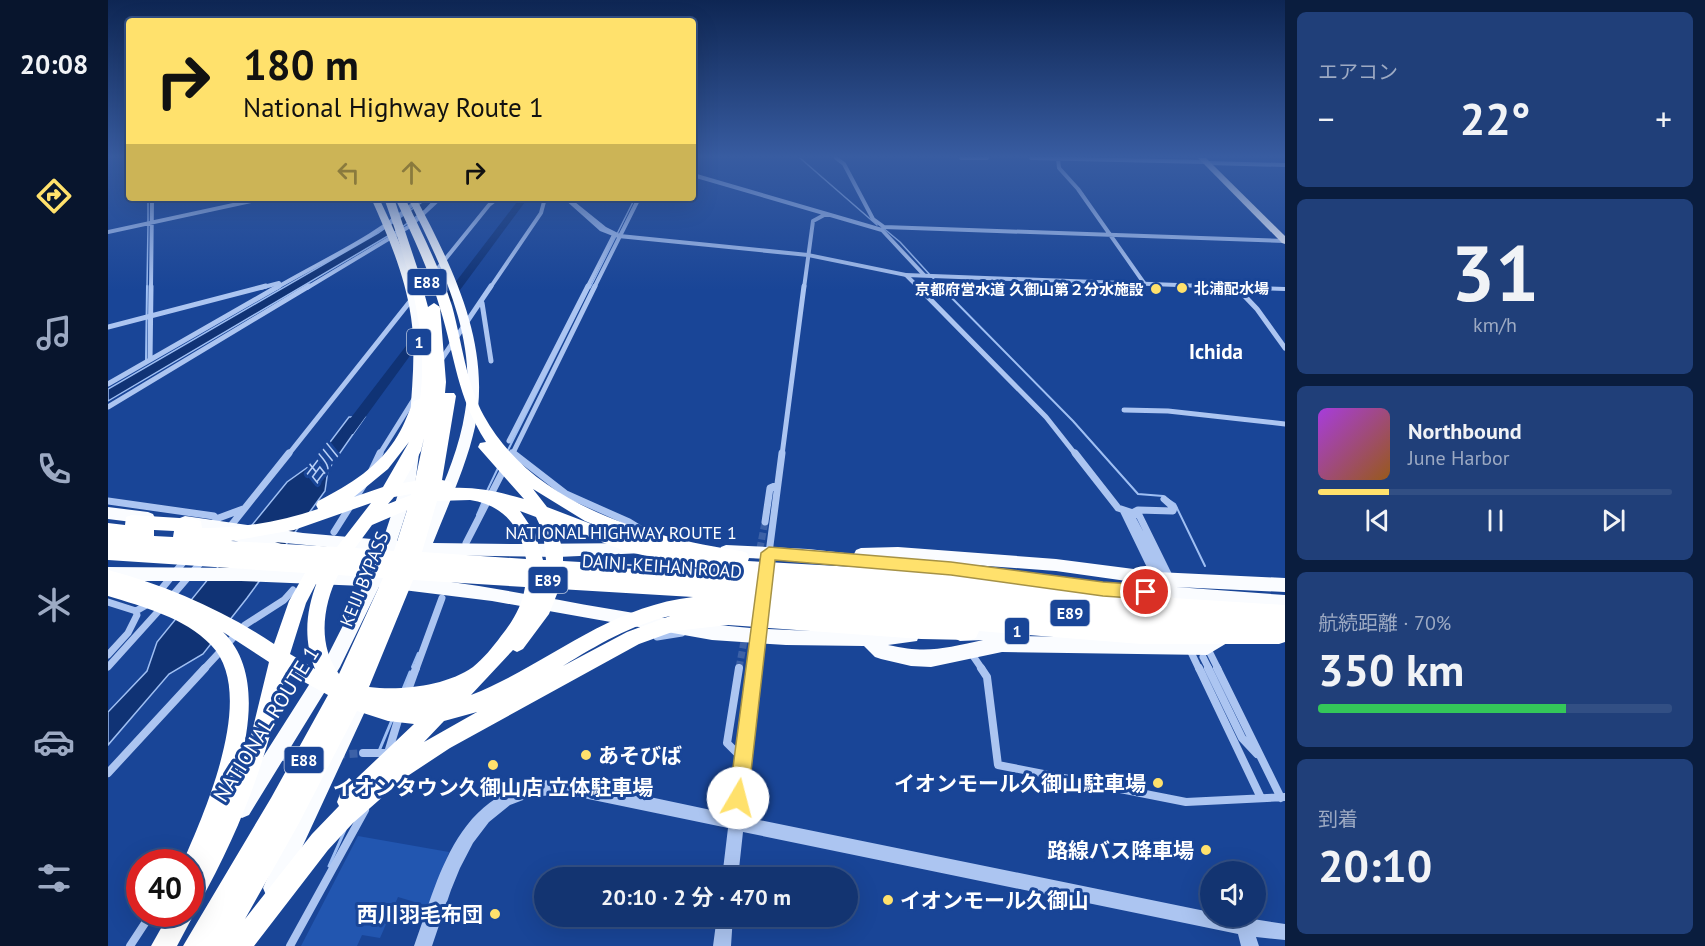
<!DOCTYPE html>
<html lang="ja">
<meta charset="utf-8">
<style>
:root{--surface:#133471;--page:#203f79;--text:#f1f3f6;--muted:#9daac3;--line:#324f84;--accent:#ffe16c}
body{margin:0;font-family:"PT Sans","Noto Sans JP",sans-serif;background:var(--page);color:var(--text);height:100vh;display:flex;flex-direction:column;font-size:22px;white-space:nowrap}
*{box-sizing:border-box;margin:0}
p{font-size:20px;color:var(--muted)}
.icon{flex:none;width:33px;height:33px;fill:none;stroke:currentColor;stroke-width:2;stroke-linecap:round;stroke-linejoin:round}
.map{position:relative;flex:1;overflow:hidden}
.drawer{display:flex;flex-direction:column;gap:12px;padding:12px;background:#0a1d3e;width:420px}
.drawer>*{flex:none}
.hud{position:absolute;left:18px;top:18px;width:570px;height:183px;border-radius:6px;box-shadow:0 6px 24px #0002,0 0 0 2px var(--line);background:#ffe16c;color:#111;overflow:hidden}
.fabs{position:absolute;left:1092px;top:861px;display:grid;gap:12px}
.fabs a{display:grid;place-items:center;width:66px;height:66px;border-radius:50%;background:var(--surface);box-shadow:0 6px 24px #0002,0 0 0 2px var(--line);font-size:30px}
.speed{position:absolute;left:18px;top:849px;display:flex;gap:12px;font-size:30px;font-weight:700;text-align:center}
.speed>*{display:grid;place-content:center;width:78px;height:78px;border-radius:50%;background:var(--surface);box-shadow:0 6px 24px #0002,0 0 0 2px var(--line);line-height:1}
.speed .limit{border:9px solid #d22;background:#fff;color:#111}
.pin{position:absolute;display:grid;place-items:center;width:51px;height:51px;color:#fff;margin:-26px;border:3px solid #fff;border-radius:50%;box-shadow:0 2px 6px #0007}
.me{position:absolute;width:66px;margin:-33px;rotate:8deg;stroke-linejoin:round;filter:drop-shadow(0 0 4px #0008)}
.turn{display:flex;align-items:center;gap:21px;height:126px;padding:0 18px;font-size:27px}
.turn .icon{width:78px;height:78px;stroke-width:2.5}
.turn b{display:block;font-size:42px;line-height:51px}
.lanes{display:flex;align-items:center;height:57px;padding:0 18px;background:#0003;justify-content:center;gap:30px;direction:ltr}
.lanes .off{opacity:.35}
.big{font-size:45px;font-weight:700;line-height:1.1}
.drawer .card{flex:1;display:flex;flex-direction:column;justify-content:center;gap:9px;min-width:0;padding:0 21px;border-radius:9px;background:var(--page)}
.drawer .dial{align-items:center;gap:0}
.dial b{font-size:78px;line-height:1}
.song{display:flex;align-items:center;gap:18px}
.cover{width:72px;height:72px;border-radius:9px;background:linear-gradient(135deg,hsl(280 70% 55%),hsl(30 70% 35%))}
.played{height:6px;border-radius:3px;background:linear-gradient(90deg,var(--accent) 20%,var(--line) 20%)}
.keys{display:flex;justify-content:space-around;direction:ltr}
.heat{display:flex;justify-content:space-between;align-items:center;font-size:33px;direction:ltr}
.charge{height:9px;border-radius:4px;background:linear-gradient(90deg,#34c759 70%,var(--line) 0)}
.trip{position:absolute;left:426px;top:867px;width:324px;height:60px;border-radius:30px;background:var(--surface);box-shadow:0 6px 24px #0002,0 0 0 2px var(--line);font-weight:700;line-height:60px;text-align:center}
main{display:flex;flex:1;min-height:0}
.dock{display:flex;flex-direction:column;width:108px;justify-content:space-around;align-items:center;background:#08152d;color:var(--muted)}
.dock .icon{width:42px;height:42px}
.dock .active{color:var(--accent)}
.dock b{font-size:27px;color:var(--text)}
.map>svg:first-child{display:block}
.green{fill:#2256b0}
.water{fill:#103375;stroke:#9fbff3;stroke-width:1.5}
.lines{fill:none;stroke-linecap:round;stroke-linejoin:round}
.stream-far2{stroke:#9fbff3;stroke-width:1.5}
.stream-far1{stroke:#9fbff3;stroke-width:2}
.stream{stroke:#9fbff3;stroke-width:3}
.river{fill:#103375;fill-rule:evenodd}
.minor-tunnel-far1{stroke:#3c61a7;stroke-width:7;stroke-dasharray:7 3;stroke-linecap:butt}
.minor-tunnel{stroke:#3c61a7;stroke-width:8;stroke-dasharray:8 4.5;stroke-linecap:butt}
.minor-far3{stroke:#acc5f1;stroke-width:4}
.minor-far2{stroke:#acc5f1;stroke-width:5}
.minor-far1{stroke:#acc5f1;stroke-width:7}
.minor{stroke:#acc5f1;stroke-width:8}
.tertiary{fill:#acc5f1;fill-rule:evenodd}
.primary{fill:#f6f9ff;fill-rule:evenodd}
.trunk{fill:#fafcff;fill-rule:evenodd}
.motorway{fill:#fff;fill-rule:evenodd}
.route{fill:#ffe16c;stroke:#a69246;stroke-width:1.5}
.poi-dot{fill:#ffe16c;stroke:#194597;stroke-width:2}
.labels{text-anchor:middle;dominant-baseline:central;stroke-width:6;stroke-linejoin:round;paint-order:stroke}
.far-poi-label{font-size:15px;font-weight:bold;fill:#fff;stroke:#194597;text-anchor:start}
.shield{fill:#194597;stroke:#bac7e0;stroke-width:1.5}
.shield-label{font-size:16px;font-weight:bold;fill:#fff}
.street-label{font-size:18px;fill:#fff;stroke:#194597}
.water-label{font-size:20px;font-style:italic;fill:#b9d0f7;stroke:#194597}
.quarter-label{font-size:21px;font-weight:bold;fill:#fff;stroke:#194597}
.near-street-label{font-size:21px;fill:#fff;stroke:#194597}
.near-poi-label{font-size:21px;font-weight:bold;fill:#fff;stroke:#194597;text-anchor:end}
</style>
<main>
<nav class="dock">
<b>20:08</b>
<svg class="icon active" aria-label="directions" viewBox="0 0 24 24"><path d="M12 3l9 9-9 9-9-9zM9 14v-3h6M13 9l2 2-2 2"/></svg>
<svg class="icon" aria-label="music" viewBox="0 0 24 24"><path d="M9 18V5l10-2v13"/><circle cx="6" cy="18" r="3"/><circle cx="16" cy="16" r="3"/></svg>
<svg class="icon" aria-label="phone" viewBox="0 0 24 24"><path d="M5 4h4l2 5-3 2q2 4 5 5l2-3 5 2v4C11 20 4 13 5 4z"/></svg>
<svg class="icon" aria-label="climate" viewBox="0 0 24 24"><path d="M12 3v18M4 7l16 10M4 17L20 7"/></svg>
<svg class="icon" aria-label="car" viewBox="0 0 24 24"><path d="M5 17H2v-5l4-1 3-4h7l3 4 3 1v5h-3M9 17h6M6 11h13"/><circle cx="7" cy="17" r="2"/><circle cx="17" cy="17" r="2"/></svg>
<svg class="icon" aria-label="filters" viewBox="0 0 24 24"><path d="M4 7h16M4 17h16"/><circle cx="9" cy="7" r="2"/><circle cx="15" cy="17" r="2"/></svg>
</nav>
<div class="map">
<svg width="1177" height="946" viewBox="0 0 1177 946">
<rect width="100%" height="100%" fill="#194597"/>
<path class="green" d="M250 836 341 852 320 906 290 897 272 938 254 935 249 946H193Z"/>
<path class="water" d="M320 198H328L317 210 290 230 0 401V389L270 233Z
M241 417H257L220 470 217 491 139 598 95 654 61 674 0 745V712L39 671 49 642 179 482 207 462Z"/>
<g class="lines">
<path class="stream-far2" d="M692 158 769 225
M40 198V222
M774 227 792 242 834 288
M39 288 40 225
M482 288 527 198"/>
<path class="stream-far1" d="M832 286 965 421 1030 494 1055 496 1067 504 1097 566
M38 360 39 286
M400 450 482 286
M378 493 390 468
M369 515 375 501
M304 667 310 653"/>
<path class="stream" d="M295 689 302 672
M271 751 284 720
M221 866 237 830"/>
<path class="river" d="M412 198H420L335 313H327V309Z
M315 328 320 331 245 434H235L234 431 235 428 311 329Z"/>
<path class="minor-tunnel-far1" d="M648 569 657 522
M631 668 637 636"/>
<path class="minor-tunnel" d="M229 755 255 753"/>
<path class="minor-far3" d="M728 158 736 164 765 219 776 227 1177 241
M853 158H879
M923 158 1098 162
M950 159 951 168 970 189 1036 283
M1100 163 1177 165
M585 175 774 230 816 275
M0 232 157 198
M798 275 811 288
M43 288 44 198
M152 288 171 283
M168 288C216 260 271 236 312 198
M199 288 302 226 332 198
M314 288 381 205 390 198
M382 288 433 213 437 198
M479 288 506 235
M486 288 531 198
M696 288 705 221 718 214"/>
<path class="minor-far2" d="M809 286 938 417 968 455
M1128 287 1149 309 1177 348
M311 291 315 286
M374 303 383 361
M0 327 158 286
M42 360 43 286
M331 363 383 286
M0 384 171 286
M0 407 201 286
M1016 410 1060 411 1177 424
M401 441 480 286
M180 455 304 299
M271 455 306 399
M404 455 487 286
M674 455 696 286"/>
<path class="minor-far1" d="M405 453 458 494 521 522 542 535
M967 453 1010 508 1031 515 1063 580
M401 460 404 453
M263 472 272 453
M0 501 106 516 108 519 104 527
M1016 512 1048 578
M108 519 135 509
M657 522 662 488 669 485
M121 528 181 453
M226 532 255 486
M358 543 396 469
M661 553 674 453
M1052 571 1022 514 1030 510 1065 511 1066 508 1056 499
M51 592 77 560
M64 596 94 561
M0 602 28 611 40 604
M549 637 574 633
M1099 647 1110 669
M1082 650 1091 669
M863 653 874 669
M0 655 20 633 29 615 28 611
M1095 657 1101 669
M0 667 55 606
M96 669 137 625 176 600 185 590
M308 669 334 598"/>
<path class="minor" d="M631 668 619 743 635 759
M873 668 879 677 890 765 1078 802 1177 797
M1091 668 1153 798
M1100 668 1134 738 1149 754
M1109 668 1173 798
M299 693 308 668
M255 753H279
M279 756 291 717
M172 757 193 756
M0 773 97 668
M22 946 43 914
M182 946 257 810"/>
<path class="tertiary" d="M455 198H462L498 227 512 234 700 253 798 273 1177 287V291L798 277 700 257 510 238 492 231Z
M653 607 657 609 659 613 637 817 1102 912V916H1126L1177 924V940L1148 937 1151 946H1133L1130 934 635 832 630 878H614L620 828 456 794 423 797 402 805 381 822 365 843 352 868 343 890 324 946H306C320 908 331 865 354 832 377 798 414 778 455 780 474 780 503 789 523 793 556 800 589 807 622 814L647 613 649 609Z
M609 916H625L623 946H605Z"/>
<path class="primary" d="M1090 158H1098L1177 236V244L1174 243Z"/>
<path class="trunk" d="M263 198H271C289 236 307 274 314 316 319 350 316 385 314 419L308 423 302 419C304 385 308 351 303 317 297 275 280 236 263 198Z
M300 198H308C345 268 384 346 367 427 358 467 340 505 325 543L410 544 530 543 535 545 537 549 535 553 450 557 320 555 317 560 312 562 307 560 305 554 285 553 283 557 278 559 273 557 271 552 167 542 173 544 175 548 173 552 168 554 121 539 119 534 72 526 70 522 72 518 77 516 195 533 275 540 293 485 297 453 304 448 311 453 307 485 289 541 310 542C328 500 350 458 357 412 370 337 332 263 300 198Z
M0 507 40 512 45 514 47 518 45 522 40 524 0 519Z
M618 545 700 549 746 554 748 550 753 548 790 547 948 559 1049 572 1177 578V592L1068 587 1177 595V609L1048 599 1042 597 1040 592 1042 587 1047 585 948 571 825 562 912 571 917 573 920 578 917 583 912 585 700 561 618 557 613 555 611 551 613 547Z
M270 566 275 568 277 574C387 584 493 611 602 624 669 632 736 632 803 628L809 631 811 636 809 641 780 645C820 654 837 648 875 640L852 641 846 638 844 633 846 628 852 625 902 624 908 627 910 632 908 636 1097 639 1118 627 1124 630 1126 635 1124 640 1099 655 894 652 823 667 803 666 773 659 767 657 756 646 678 645 604 640 384 601 271 587 232 667 141 815 134 818 127 815 124 808 127 801 220 655 255 586 133 581H0V567L133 568 262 573 265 568Z
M250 698 256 701 259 707 172 895 165 898 158 895 155 888 158 881 244 701Z"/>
<path class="motorway" d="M276 198H286L310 270 320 307 326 303 332 307 338 382 337 393H346L348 396 334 480 343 482 345 488C369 487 392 492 416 499L370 447 372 443 378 442C348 394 348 360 332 308 321 270 304 234 287 198H297C314 233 332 269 344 306 354 342 358 383 376 416 425 505 539 537 633 551L639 553 641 558 640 561 976 580 1057 589 1063 592 1065 598 1177 605V642L1171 644H1033L871 631 868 638 862 640 813 639 620 625 567 631 531 644 342 748 295 779 245 823 220 850 146 946H75L163 798 220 695 178 672C158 762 134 826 90 906L84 909 86 914 69 946H43L61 914H82V862H75C97 811 150 693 103 645 76 617 35 607 0 596V570C60 586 115 610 166 644L181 601 197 573 0 560V523L17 525 18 517 24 515 87 519 93 521 94 528C134 528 172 522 210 509L208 505 210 501C242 485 272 466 290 435 297 424 300 412 306 401L312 399C321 330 299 263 276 198ZM316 438 307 481 295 483 313 451ZM301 442 275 487 246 497 280 469ZM425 489 477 521 512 535 439 507ZM303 494V495L280 504 286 497ZM362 500C395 505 413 526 418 559L314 552 329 501ZM263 503 229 547 123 541 186 530ZM299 510 286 551 247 548 264 525ZM412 511 428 517 435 532 438 560H435L427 533ZM447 524 517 551 595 569 455 561V551ZM46 530 66 531 65 537 46 536ZM230 575 275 578 231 674C209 645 215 605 230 575ZM305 580 417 587C414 606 405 621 393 636 385 647 375 659 365 667 338 686 293 691 261 687ZM209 582C198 611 195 639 207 669L182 654 198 603ZM451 589 585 597C498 607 441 664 363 695L405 650 409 652 415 649 441 614ZM562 616 519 632 455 666C489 645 523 625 562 616ZM115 632 161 662 141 744 122 796C139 747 157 673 115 632ZM249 711 280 721 306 724 232 794 229 802 231 806 204 834 137 919 190 825ZM369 712 316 742 336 721Z"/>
</g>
<linearGradient id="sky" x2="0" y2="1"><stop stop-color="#0e2653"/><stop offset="0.54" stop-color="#385ca1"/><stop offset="1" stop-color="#385ca1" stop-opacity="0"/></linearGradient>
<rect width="1177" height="290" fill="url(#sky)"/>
<path class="route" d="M661 547 843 562 995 582 1038 585 1044 587 1046 592 1044 597 1038 599 995 596 843 575 667 560 640 798 637 805 630 807 623 805 621 798 653 553Z"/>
<g class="poi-dot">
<circle cx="1074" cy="288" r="6"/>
<circle cx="1048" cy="289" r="6"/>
<circle cx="478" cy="755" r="6"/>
<circle cx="385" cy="765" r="6"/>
<circle cx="1050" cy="783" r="6"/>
<circle cx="1098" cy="850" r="6"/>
<circle cx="780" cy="900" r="6"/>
<circle cx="387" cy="914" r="6"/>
</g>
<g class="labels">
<g class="far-poi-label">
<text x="1086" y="288">北浦配水場</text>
<text x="1036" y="289" text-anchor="end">京都府営水道 久御山第２分水施設</text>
</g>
<g class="shield">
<rect x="299.5" y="269" width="39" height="26" rx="4.5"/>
<rect x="299" y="329" width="24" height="26" rx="4.5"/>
<rect x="420.5" y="567" width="39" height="26" rx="4.5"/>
<rect x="942.5" y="600" width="39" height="26" rx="4.5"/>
<rect x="897" y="618" width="24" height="26" rx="4.5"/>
<rect x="176.5" y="747" width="39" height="26" rx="4.5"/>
</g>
<g class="shield-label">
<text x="319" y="282">E88</text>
<text x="311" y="342">1</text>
<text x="440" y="580">E89</text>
<text x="962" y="613">E89</text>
<text x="909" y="631">1</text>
<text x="196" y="760">E88</text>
</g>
<g class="street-label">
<text x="513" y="532">NATIONAL HIGHWAY ROUTE 1</text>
<text transform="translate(554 566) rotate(4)">DAINI-KEIHAN ROAD</text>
<text transform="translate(256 579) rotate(-68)">KEIJI BYPASS</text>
</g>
<g class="water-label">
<text transform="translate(213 465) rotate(-53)">古川</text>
</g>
<g class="quarter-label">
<text x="1108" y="351">Ichida</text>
</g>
<g class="near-street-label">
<text transform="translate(158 724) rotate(-58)">NATIONAL ROUTE 1</text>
</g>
<g class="near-poi-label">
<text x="490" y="755" text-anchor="start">あそびば</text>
<text x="1038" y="783">イオンモール久御山駐車場</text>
<text x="385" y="787" text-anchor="middle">イオンタウン久御山店 立体駐車場</text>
<text x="1086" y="850">路線バス降車場</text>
<text x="792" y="900" text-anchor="start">イオンモール久御山</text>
<text x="375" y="914">西川羽毛布団</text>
</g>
</g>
</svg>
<div class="fabs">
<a><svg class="icon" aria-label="sound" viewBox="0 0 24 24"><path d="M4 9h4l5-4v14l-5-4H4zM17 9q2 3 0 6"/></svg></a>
</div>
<div class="speed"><div class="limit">40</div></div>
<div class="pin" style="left:1038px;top:592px;background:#d93025"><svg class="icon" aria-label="arrive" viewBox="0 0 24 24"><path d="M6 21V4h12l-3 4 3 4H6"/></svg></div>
<svg class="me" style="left:630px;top:798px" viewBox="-20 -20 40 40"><circle r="19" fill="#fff"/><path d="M0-13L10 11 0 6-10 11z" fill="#ffe16c"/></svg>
<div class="trip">20:10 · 2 分 · 470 m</div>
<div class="hud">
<div class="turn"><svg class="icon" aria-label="right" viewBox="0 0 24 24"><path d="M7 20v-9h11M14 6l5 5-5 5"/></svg><div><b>180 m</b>National Highway Route 1</div></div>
<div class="lanes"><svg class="icon off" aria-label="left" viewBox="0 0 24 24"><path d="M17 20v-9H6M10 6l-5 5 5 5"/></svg><svg class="icon off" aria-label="ahead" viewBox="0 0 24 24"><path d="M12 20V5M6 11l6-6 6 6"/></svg><svg class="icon" aria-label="right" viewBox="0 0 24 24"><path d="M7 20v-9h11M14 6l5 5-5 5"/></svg></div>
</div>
</div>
<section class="drawer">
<div class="card"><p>エアコン</p>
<div class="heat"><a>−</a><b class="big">22°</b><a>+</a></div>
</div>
<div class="card dial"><b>31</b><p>km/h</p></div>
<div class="card">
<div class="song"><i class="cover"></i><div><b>Northbound</b><p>June Harbor</p></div></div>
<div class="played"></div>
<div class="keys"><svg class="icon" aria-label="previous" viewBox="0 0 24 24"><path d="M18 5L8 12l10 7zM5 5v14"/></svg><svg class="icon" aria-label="pause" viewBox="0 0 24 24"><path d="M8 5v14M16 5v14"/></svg><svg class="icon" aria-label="next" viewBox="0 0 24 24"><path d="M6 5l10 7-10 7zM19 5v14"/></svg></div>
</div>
<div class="card"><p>航続距離 · 70%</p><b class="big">350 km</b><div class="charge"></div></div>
<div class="card"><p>到着</p><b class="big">20:10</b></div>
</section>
</main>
